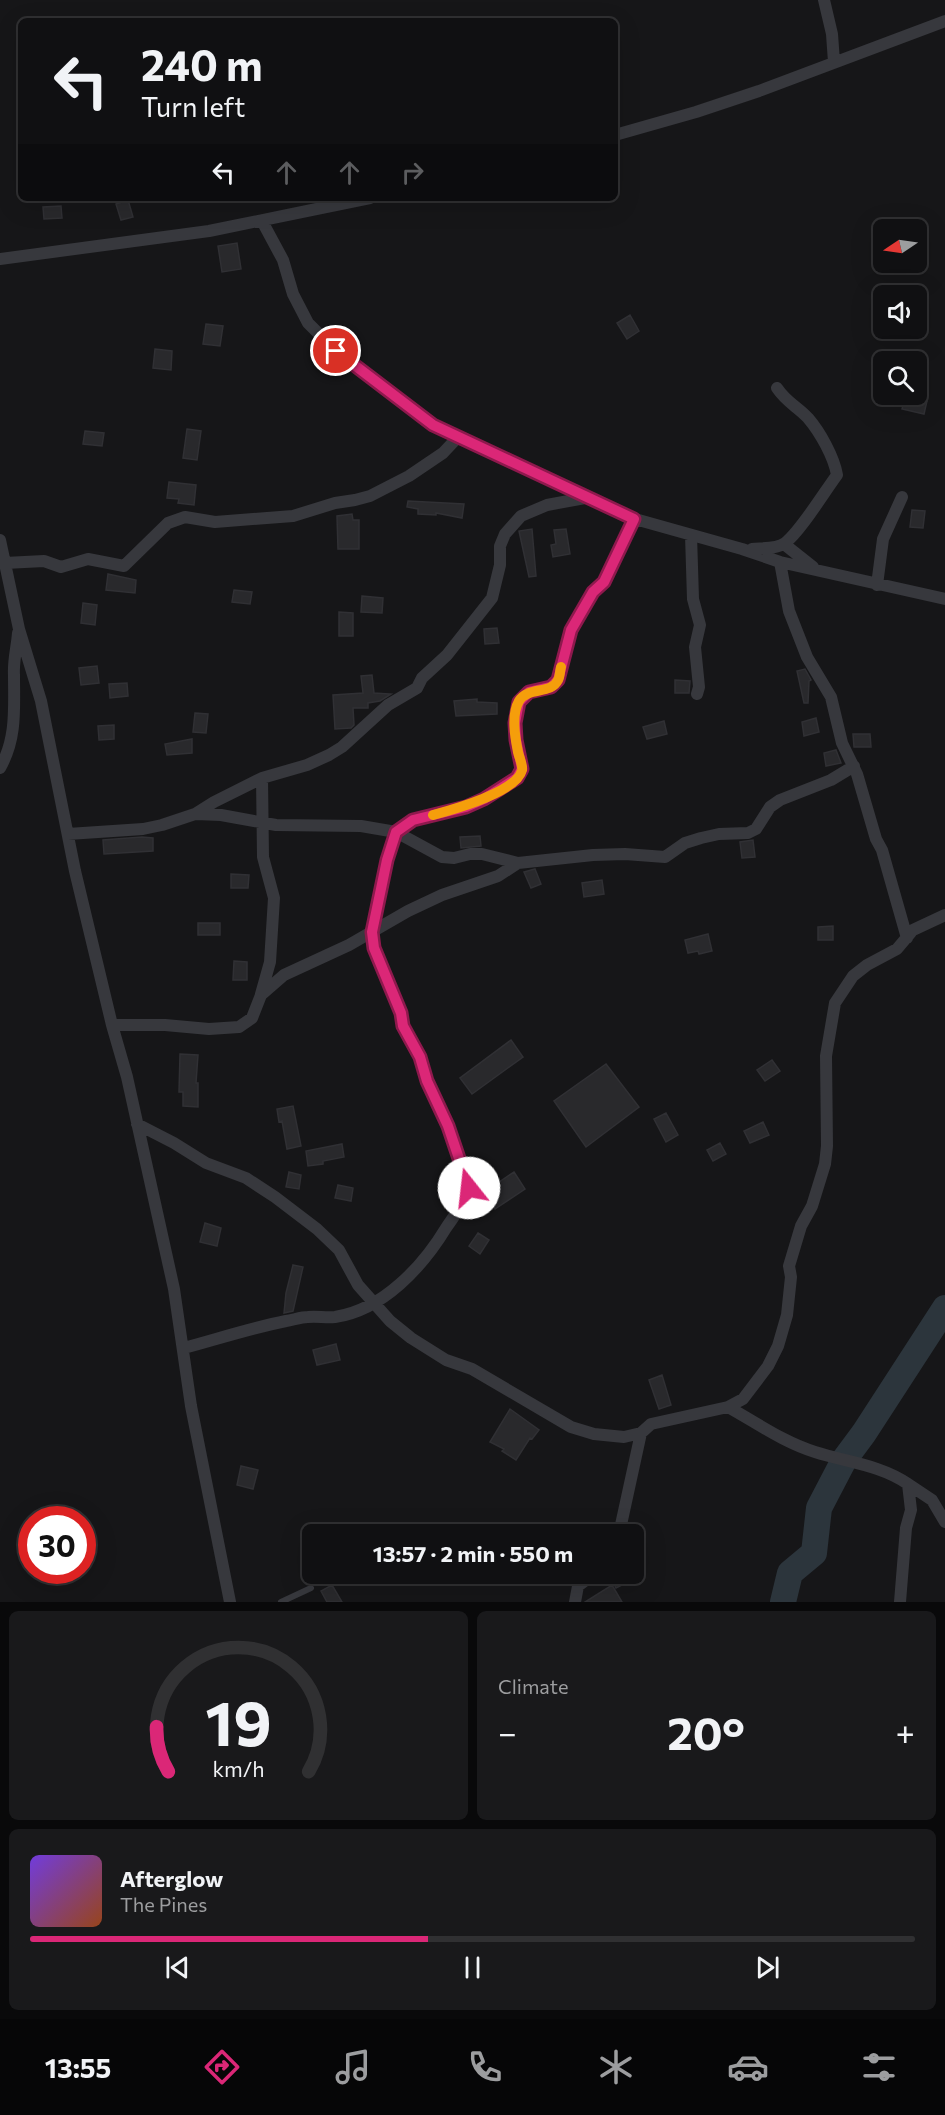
<!DOCTYPE html>
<meta charset="utf-8">
<style>
:root{--surface:#101012;--page:#19191b;--text:#f1f3f6;--muted:#9c9d9f;--line:#303032;--accent:#db2777}
body{margin:0;font-family:Commissioner,sans-serif;background:var(--page);color:var(--text);height:100vh;display:flex;flex-direction:column;font-size:22px;white-space:nowrap}
*{box-sizing:border-box;margin:0}
p{font-size:20px;color:var(--muted)}
.icon{flex:none;width:33px;height:33px;fill:none;stroke:currentColor;stroke-width:2;stroke-linecap:round;stroke-linejoin:round}
.map{position:relative;height:1602px;overflow:hidden}
.sheet{display:flex;flex-direction:column;gap:9px;padding:9px;background:#09090a;flex:1}
.sheet>*{flex:none}
.banner{position:absolute;left:18px;top:18px;width:600px;height:183px;border-radius:9px;box-shadow:0 6px 24px #0002,0 0 0 2px var(--line);background:#101012;color:var(--text);overflow:hidden}
.needle{width:39px;rotate:257deg}
.fabs{position:absolute;left:873px;top:219px;display:grid;gap:12px}
.fabs a{display:grid;place-items:center;width:54px;height:54px;border-radius:9px;background:var(--surface);box-shadow:0 6px 24px #0002,0 0 0 2px var(--line);font-size:30px}
.speed{position:absolute;left:18px;top:1506px;display:flex;gap:12px;font-size:30px;font-weight:700;text-align:center}
.speed>*{display:grid;place-content:center;width:78px;height:78px;border-radius:50%;background:var(--surface);box-shadow:0 6px 24px #0002,0 0 0 2px var(--line);line-height:1}
.speed .limit{border:9px solid #d22;background:#fff;color:#111}
.pin{position:absolute;display:grid;place-items:center;width:51px;height:51px;color:#fff;margin:-26px;border:3px solid #fff;border-radius:50%;box-shadow:0 2px 6px #0007}
.me{position:absolute;width:66px;margin:-33px;rotate:344deg;stroke-linejoin:round;filter:drop-shadow(0 0 4px #0008)}
.turn{display:flex;align-items:center;gap:21px;height:126px;padding:0 24px;font-size:27px}
.turn .icon{width:78px;height:78px;stroke-width:2.5}
.turn b{display:block;font-size:42px;line-height:51px}
.lanes{display:flex;align-items:center;height:57px;padding:0 24px;background:#0003;justify-content:center;gap:30px;direction:ltr}
.lanes .off{opacity:.35}
.big{font-size:45px;font-weight:700;line-height:1.1}
.sheet .card{flex:1;display:flex;flex-direction:column;justify-content:center;gap:9px;min-width:0;padding:0 21px;border-radius:9px;background:var(--page)}
.sheet .dial{align-items:center;gap:0}
.dial svg{height:156px;overflow:visible;fill:none;stroke:var(--line);stroke-width:7;stroke-linecap:round;text-anchor:middle}
.dial text{fill:var(--text);stroke:none}
.song{display:flex;align-items:center;gap:18px}
.cover{width:72px;height:72px;border-radius:9px;background:linear-gradient(135deg,hsl(260 70% 55%),hsl(20 70% 35%))}
.played{height:6px;border-radius:3px;background:linear-gradient(90deg,var(--accent) 45%,var(--line) 45%)}
.keys{display:flex;justify-content:space-around;direction:ltr}
.heat{display:flex;justify-content:space-between;align-items:center;font-size:33px;direction:ltr}
.sheet .tiles{flex:1;display:grid;gap:9px;grid-template-columns:1fr 1fr}
.card:last-child{grid-column:span 2}
.trip{position:absolute;left:302px;top:1524px;width:342px;height:60px;border-radius:9px;background:var(--surface);box-shadow:0 6px 24px #0002,0 0 0 2px var(--line);font-weight:700;line-height:60px;text-align:center}
.tab-bar{display:flex;height:96px;justify-content:space-around;align-items:center;background:#060607;color:var(--muted)}
.tab-bar .icon{width:42px;height:42px}
.tab-bar .current{color:var(--accent)}
.tab-bar b{font-size:27px;color:var(--text)}
.map>svg:first-child{display:block}
.lines{fill:none;stroke-linecap:round;stroke-linejoin:round}
.river{stroke:#2c353c;stroke-width:26}
.building{fill:#29292c;stroke:#303034;stroke-width:1.5}
.service{stroke:#37383d;stroke-width:6}
.minor{stroke:#37383d;stroke-width:12}
.route-casing{stroke:#8e194d;stroke-width:15}
.route{stroke:#db2777;stroke-width:10}
.slow{stroke:#f59e0b;stroke-width:10}
</style>
<div class="map">
<svg width="945" height="1602" viewBox="0 0 945 1602">
<rect width="100%" height="100%" fill="#161618"/>
<g class="lines">
<path class="river" d="M783 1602 790 1573 814 1553 819 1508 844 1460 864 1433 945 1308"/>
</g>
<path class="building" d="M128 200 133 217 121 220 116 204Z
M61 206 62 218 44 219 43 207Z
M237 243 241 269 222 272 218 246Z
M630 315 639 331 627 339 617 323Z
M206 324 223 326 220 346 203 344Z
M155 349 172 351 171 370 153 368Z
M906 395 927 401 924 414 902 409Z
M187 429 201 431 197 460 183 458Z
M85 431 104 433 102 446 83 444Z
M169 482 196 485 194 505 178 503 179 499 167 498Z
M408 501 464 504 462 518 436 513V515L418 514V509L407 507Z
M912 510 925 511 923 528 910 527Z
M352 514 353 520H359V549H338L337 516Z
M532 529 536 576 529 577 519 531Z
M566 529 570 554 553 557 551 545 556 544 554 530Z
M108 574 136 580 135 593 106 590Z
M234 590 252 592 250 604 232 602Z
M362 596 383 598 382 613 361 612Z
M83 603 97 605 95 625 81 623Z
M339 612 353 613V636H339Z
M497 628 499 643 485 644 484 629Z
M97 666 99 683 81 685 79 668Z
M805 669 811 680 809 681 808 703H804L797 671Z
M372 675 374 693 391 694 380 701 368 703V708H353L354 725 351 728 335 729 333 695 363 693 361 676Z
M675 680 690 681 689 693H675Z
M127 683 128 696 110 698 109 684Z
M477 699V702L497 703V714L456 716 454 701Z
M195 713 208 714 206 733 193 732Z
M816 718 819 732 804 736 802 722Z
M664 721 667 734 647 739 643 727Z
M114 725V739L99 740 98 726Z
M853 734H870L871 747H854Z
M192 739V753L167 755 165 744Z
M836 750 841 763 826 766 824 753Z
M480 836 481 846 461 848 460 837Z
M142 837 153 838V851L104 854 103 840Z
M753 840 755 857 742 858 740 842Z
M535 869 541 884 531 888 524 872Z
M231 874 249 875 248 888H231Z
M602 880 604 894 584 897 582 883Z
M198 923H220V935H198Z
M833 926V940H818V927Z
M708 934 712 951 699 954 698 951 688 953 685 940Z
M234 961 247 962V980H233Z
M511 1040 523 1057 472 1094 460 1078Z
M180 1054 198 1055 196 1083H198V1107L183 1106V1092H179Z
M772 1060 780 1071 765 1081 757 1070Z
M606 1064 639 1107 586 1147 554 1101Z
M293 1106 301 1146 287 1149 282 1121 279 1122 277 1109Z
M666 1113 678 1135 666 1142 654 1119Z
M763 1122 769 1135 750 1143 744 1131Z
M720 1143 726 1154 713 1161 707 1150Z
M342 1144 344 1157 323 1161V1164L308 1166 306 1151Z
M289 1172 301 1175 299 1189 286 1187Z
M514 1172 525 1189 495 1209 484 1192 488 1189 485 1186 497 1178 499 1182Z
M338 1185 353 1188 351 1201 335 1198Z
M205 1223 221 1228 217 1246 200 1242Z
M478 1233 489 1240 480 1254 469 1246Z
M293 1265 303 1267 293 1311 284 1313 286 1293Z
M336 1344 340 1360 317 1365 313 1350Z
M662 1375 671 1405 659 1409 649 1380Z
M510 1409 539 1430 532 1439 530 1438 516 1460 502 1451 504 1449 490 1442Z
M241 1466 258 1470 253 1489 237 1485Z
M620 1574H644L616 1588 611 1578Z
M332 1585 342 1602H327L321 1591Z
M612 1585 622 1602H585Z"/>
<g class="lines">
<path class="service" d="M281 1602 311 1588"/>
<path class="minor" d="M824 0 832 34 834 62
M615 135 696 112 759 91 945 21
M262 221 283 260 293 294 308 323 336 351 433 425 635 519 742 549 780 562 945 599
M0 259 209 231 370 198
M691 535 693 599 700 625 695 647 699 687 697 694
M0 540 19 629 41 701 75 871 112 1025 127 1077 174 1289 191 1406 230 1602
M784 544 813 567
M752 549C762 548 777 549 785 543 800 532 825 491 837 475 834 457 820 432 808 418 797 406 787 403 777 388
M780 562 789 611 807 657 831 697 842 743 857 774 876 839 882 850 907 938
M5 563 44 561 61 567 88 559 124 566 168 523 185 517 215 522 293 516 335 503 355 500 370 496 409 476 443 453 458 437
M877 585 883 539 902 497
M0 768C17 738 14 708 14 675 13 661 17 647 18 633
M196 814 221 815 276 825 361 826 396 832 442 857 454 858 470 854H482L518 863
M68 834 143 829 162 825 195 814 214 802 262 778 307 765 329 755 342 747 388 705 417 688 422 678 447 655 492 598 500 565V546L505 534 521 516 547 505 585 498
M261 994 270 962 274 898 263 857 262 778
M112 1025H165L209 1029 239 1027 252 1018 261 995 284 975 349 945 408 911 442 895 498 876 518 863 593 855 625 854 665 857 685 843 701 838 719 834 748 833 756 829 770 807 780 800 831 780 854 766
M137 1124 174 1143 206 1163 246 1178 275 1197 317 1229 339 1250 358 1285 390 1321 411 1338 446 1360 472 1369 571 1427 594 1434 624 1437 641 1433 651 1424 728 1407 743 1399 768 1366 778 1346 787 1315 791 1277 789 1266 801 1226 812 1206 825 1164 827 1146 826 1056 835 1003 853 976 867 965 897 949 913 930 945 915
M184 1348C218 1339 251 1328 286 1321 293 1320 301 1317 308 1317 317 1316 326 1318 335 1317 383 1310 423 1266 446 1228 456 1213 470 1197 468 1179L448 1126 427 1081 420 1057 403 1026 401 1013 374 948 372 931 387 860 396 832 413 820 466 807 484 799 517 778 522 769 516 740 515 723 519 702 529 692 551 687 558 680 571 630 593 592 604 582 635 519
M728 1407C757 1423 783 1442 815 1452 846 1462 881 1465 908 1484L911 1510 906 1528 900 1602
M908 1484 932 1500 945 1522
M619 1534 641 1433
M575 1602 578 1586 594 1574"/>
</g>
<g class="lines">
<g class="route-casing">
<path id="route" d="M336 351 433 425 634 519 604 582 593 592 571 630 558 680 551 687 529 692 519 702 515 723 516 740 522 769 517 778 484 799 466 807 413 820 396 832 387 860 372 932 374 948 401 1013 403 1026 420 1057 427 1081 448 1126 469 1188"/>
</g>
<use href="#route" class="route"/>
<path class="slow" d="M433 815C452 810 517 792 522 770 523 765 519 757 518 752 515 737 511 715 519 701 528 686 551 695 558 680 560 677 560 670 561 667"/>
</g>
</svg>
<div class="fabs">
<a><svg class="needle" viewBox="-14 -14 28 28"><path d="M0-13l5 13h-10z" fill="#e53935"/><path d="M0 13l5-13h-10z" fill="#9c9d9f"/></svg></a>
<a><svg class="icon" aria-label="sound" viewBox="0 0 24 24"><path d="M4 9h4l5-4v14l-5-4H4zM17 9q2 3 0 6"/></svg></a>
<a><svg class="icon" aria-label="search" viewBox="0 0 24 24"><circle cx="10" cy="10" r="6"/><path d="M15 15l6 6"/></svg></a>
</div>
<div class="speed"><div class="limit">30</div></div>
<div class="pin" style="left:336px;top:351px;background:#d93025"><svg class="icon" aria-label="arrive" viewBox="0 0 24 24"><path d="M6 21V4h12l-3 4 3 4H6"/></svg></div>
<svg class="me" style="left:469px;top:1188px" viewBox="-20 -20 40 40"><circle r="19" fill="#fff"/><path d="M0-13L10 11 0 6-10 11z" fill="#db2777"/></svg>
<div class="trip">13:57 · 2 min · 550 m</div>
<div class="banner">
<div class="turn"><svg class="icon" aria-label="left" viewBox="0 0 24 24"><path d="M17 20v-9H6M10 6l-5 5 5 5"/></svg><div><b>240 m</b>Turn left</div></div>
<div class="lanes"><svg class="icon" aria-label="left" viewBox="0 0 24 24"><path d="M17 20v-9H6M10 6l-5 5 5 5"/></svg><svg class="icon off" aria-label="ahead" viewBox="0 0 24 24"><path d="M12 20V5M6 11l6-6 6 6"/></svg><svg class="icon off" aria-label="ahead" viewBox="0 0 24 24"><path d="M12 20V5M6 11l6-6 6 6"/></svg><svg class="icon off" aria-label="right" viewBox="0 0 24 24"><path d="M7 20v-9h11M14 6l5 5-5 5"/></svg></div>
</div>
</div>
<section class="sheet">
<div class="tiles">
<div class="card dial"><svg viewBox="0 0 100 80">
<path d="M14 69A42 42 0 1 1 86 69"/>
<path d="M14 69A42 42 0 0 1 8 46" stroke="#db2777"/>
<text x="50" y="56" font-size="32" font-weight="700">19</text>
<text x="50" y="72" font-size="11">km/h</text>
</svg></div>
<div class="card"><p>Climate</p>
<div class="heat"><a>−</a><b class="big">20°</b><a>+</a></div>
</div>
<div class="card">
<div class="song"><i class="cover"></i><div><b>Afterglow</b><p>The Pines</p></div></div>
<div class="played"></div>
<div class="keys"><svg class="icon" aria-label="previous" viewBox="0 0 24 24"><path d="M18 5L8 12l10 7zM5 5v14"/></svg><svg class="icon" aria-label="pause" viewBox="0 0 24 24"><path d="M8 5v14M16 5v14"/></svg><svg class="icon" aria-label="next" viewBox="0 0 24 24"><path d="M6 5l10 7-10 7zM19 5v14"/></svg></div>
</div>
</div>
</section>
<nav class="tab-bar">
<b>13:55</b>
<svg class="icon current" aria-label="directions" viewBox="0 0 24 24"><path d="M12 3l9 9-9 9-9-9zM9 14v-3h6M13 9l2 2-2 2"/></svg>
<svg class="icon" aria-label="music" viewBox="0 0 24 24"><path d="M9 18V5l10-2v13"/><circle cx="6" cy="18" r="3"/><circle cx="16" cy="16" r="3"/></svg>
<svg class="icon" aria-label="phone" viewBox="0 0 24 24"><path d="M5 4h4l2 5-3 2q2 4 5 5l2-3 5 2v4C11 20 4 13 5 4z"/></svg>
<svg class="icon" aria-label="climate" viewBox="0 0 24 24"><path d="M12 3v18M4 7l16 10M4 17L20 7"/></svg>
<svg class="icon" aria-label="car" viewBox="0 0 24 24"><path d="M5 17H2v-5l4-1 3-4h7l3 4 3 1v5h-3M9 17h6M6 11h13"/><circle cx="7" cy="17" r="2"/><circle cx="17" cy="17" r="2"/></svg>
<svg class="icon" aria-label="filters" viewBox="0 0 24 24"><path d="M4 7h16M4 17h16"/><circle cx="9" cy="7" r="2"/><circle cx="15" cy="17" r="2"/></svg>
</nav>
